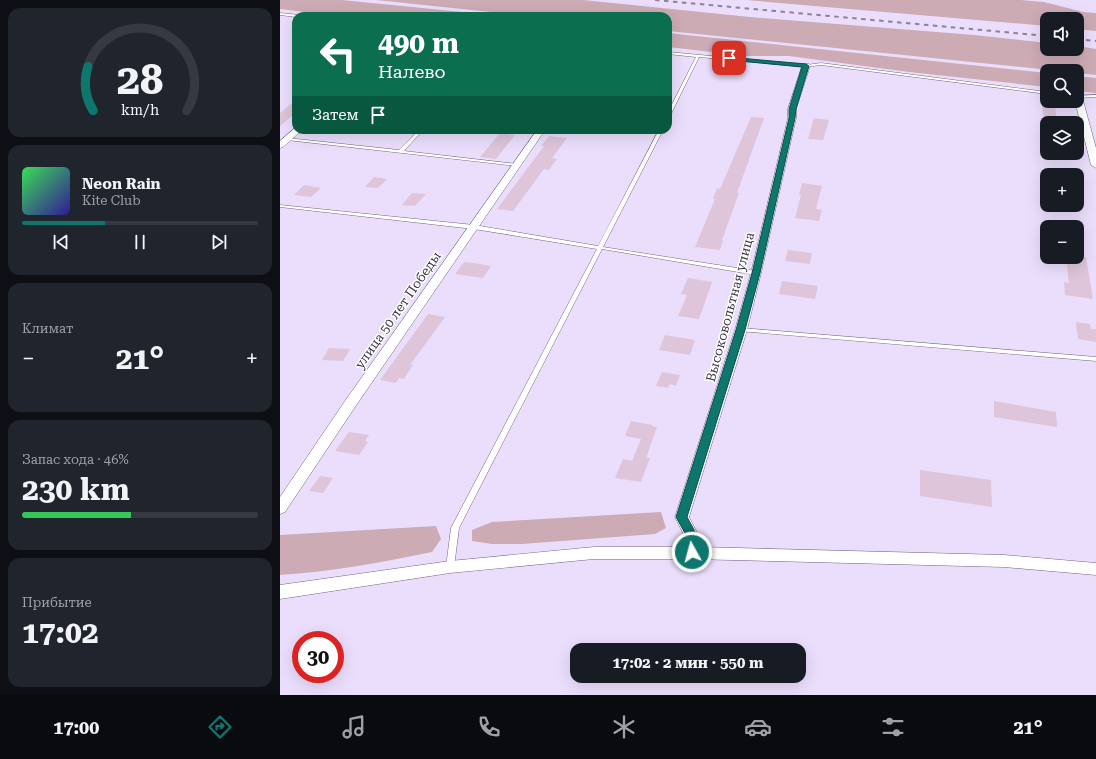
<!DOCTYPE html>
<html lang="ru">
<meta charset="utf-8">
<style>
:root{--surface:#171b24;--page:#20242c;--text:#f1f3f6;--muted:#9ea1a6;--line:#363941;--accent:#0f766e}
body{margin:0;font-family:"Roboto Serif",serif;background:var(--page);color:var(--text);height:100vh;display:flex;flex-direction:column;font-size:15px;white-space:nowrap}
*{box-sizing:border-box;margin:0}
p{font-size:13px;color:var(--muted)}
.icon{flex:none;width:22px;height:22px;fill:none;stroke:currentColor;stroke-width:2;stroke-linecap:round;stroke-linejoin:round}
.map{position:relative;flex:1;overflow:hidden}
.panel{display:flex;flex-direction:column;gap:8px;padding:8px;background:#0d0f14;width:280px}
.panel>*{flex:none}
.banner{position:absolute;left:12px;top:12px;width:380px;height:122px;border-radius:12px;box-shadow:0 4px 16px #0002;background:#0b6e4f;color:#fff;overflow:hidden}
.buttons{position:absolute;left:760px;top:12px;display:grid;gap:8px}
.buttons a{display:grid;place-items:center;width:44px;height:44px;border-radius:8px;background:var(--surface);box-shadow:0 4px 16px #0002;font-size:20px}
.speed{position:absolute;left:12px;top:631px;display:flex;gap:8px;font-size:20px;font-weight:700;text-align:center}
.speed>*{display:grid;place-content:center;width:52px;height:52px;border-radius:50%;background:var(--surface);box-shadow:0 4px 16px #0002;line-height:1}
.speed .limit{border:6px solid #d22;background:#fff;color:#111}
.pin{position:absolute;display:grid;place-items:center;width:34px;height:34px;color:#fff;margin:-17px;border-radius:8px;box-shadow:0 2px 6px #0006}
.me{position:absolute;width:44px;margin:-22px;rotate:353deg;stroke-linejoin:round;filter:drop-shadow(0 0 3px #0008)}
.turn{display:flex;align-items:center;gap:14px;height:84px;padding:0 20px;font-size:18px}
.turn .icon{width:52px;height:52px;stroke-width:2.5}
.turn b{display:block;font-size:28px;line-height:34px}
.then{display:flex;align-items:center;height:38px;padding:0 20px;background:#0003;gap:8px;font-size:15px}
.big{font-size:30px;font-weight:700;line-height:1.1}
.panel .widget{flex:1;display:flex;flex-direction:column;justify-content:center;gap:6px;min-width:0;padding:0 14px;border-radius:12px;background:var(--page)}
.panel .dial{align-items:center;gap:0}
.dial svg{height:104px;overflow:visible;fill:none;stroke:var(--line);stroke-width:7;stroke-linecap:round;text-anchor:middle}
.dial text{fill:var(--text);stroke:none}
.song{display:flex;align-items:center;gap:12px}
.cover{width:48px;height:48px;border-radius:6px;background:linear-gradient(135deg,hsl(130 70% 55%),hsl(250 70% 35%))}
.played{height:4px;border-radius:2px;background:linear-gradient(90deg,var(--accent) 35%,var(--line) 35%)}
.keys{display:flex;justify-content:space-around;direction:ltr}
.heat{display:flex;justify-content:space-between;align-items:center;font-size:22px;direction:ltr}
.charge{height:6px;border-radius:3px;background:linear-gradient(90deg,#34c759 46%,var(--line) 0)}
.trip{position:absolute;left:290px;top:643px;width:236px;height:40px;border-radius:12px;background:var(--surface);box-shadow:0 4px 16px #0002;font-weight:700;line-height:40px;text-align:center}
.tab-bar{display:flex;height:64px;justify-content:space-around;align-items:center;background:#090b0e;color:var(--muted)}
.tab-bar .icon{width:28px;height:28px}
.tab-bar .current{color:var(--accent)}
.tab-bar b{font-size:18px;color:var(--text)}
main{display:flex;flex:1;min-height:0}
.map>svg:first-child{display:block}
.forest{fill:#ccabb5}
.building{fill:#dec5da}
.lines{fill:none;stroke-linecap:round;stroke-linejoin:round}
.service-casing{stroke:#716681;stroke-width:1}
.minor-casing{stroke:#716681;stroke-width:1}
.service{fill:#fff;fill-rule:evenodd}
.minor{fill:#fff;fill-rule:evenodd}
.rail{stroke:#8b8397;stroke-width:2;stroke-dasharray:4.5 4.5;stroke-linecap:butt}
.route{fill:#0f766e;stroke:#0a4d48}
.labels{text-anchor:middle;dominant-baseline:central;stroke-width:3;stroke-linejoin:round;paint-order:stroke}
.street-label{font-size:13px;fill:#3b3642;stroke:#fff}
</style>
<main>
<section class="panel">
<div class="widget dial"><svg viewBox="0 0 100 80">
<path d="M14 69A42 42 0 1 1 86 69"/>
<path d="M14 69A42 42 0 0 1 10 35" stroke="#0f766e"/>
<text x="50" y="56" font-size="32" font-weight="700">28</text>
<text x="50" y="72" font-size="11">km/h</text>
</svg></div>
<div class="widget">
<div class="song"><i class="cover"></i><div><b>Neon Rain</b><p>Kite Club</p></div></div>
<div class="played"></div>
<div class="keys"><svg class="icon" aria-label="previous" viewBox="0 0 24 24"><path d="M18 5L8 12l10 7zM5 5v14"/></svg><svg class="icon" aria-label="pause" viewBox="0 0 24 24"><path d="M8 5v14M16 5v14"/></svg><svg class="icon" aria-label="next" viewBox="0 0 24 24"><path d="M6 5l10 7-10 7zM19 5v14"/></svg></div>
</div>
<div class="widget"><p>Климат</p>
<div class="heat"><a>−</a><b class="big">21°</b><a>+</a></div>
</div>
<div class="widget"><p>Запас хода · 46%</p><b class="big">230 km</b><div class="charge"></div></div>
<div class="widget"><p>Прибытие</p><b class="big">17:02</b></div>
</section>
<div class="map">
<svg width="816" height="695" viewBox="0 0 816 695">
<rect width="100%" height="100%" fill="#eadefc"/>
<path class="forest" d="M0 0H62L222 16H58L0 9Z
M96 0H303L470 17 694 35 767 43V49H797V46L816 49V75L797 73V71H780L388 31V16H248Z
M466 0H741L764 2 803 12 816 13V31L797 29V19H767V26Z
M388 33 767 73V87L629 72 509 56H466L388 47Z
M797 76 816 78V93L797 91Z
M381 512 386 528 375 534 242 544H212L192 541V530L212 522Z
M156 526 161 539 152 552C102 562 51 572 0 575V535Z"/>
<path class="building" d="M16 100V113L0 126V113Z
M762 105 775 106 777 123H764Z
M471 117 484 118 457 193H459L442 240H443L440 250 415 247 435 199H433L437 188 440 189Z
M534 118 549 120 543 140 528 139Z
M220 133 235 135 216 159 200 157Z
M269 136 287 138 272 158 277 159 269 170 264 169 233 211 217 209 264 146H261Z
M94 177 107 179 98 188 85 187Z
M522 183 542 186 536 209 542 210 539 221 515 218 521 195H519Z
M24 185 41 188 31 197 14 195Z
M132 193 146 194 135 206 122 205Z
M508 250 532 253 530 264 505 261Z
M786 257H806L813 299 785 295 784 282 789 283Z
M184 262 194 263 211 266 203 278 175 274Z
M408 278 432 282 419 319 398 316 407 295 401 294Z
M502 281 538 286 535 299 499 294Z
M148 314 165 317 130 365H133L124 379 119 378 116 383 100 380Z
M796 322 810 324 811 329H816V342L798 339Z
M385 335 415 340 410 355 379 350Z
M49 348 70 349 63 361 42 360Z
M382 372 400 375 396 386 390 384 388 388 376 386Z
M714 401 776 412 777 427 714 417Z
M351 421 372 425V426L377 427 366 458H370L361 482 335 478 343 459 352 461 361 439 345 436Z
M69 432 89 435 85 441 88 442 79 455 55 451Z
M640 470 711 480 712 507 640 496Z
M40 476 53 478 43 493 29 491Z"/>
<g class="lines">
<g class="service-casing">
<path id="service" d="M0 13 20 15 22 16 16 17 0 15Z
M388 52 526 65 541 63 767 92V94L541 65 526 67 419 57 390 116 388 117V112L416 57 388 54Z
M816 95V97L797 98V96Z
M139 130H143L124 151 237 164 239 165 237 166 7 140 5 139 7 138 119 150Z
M379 130H383L323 247 476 271 479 273 476 275 322 249 179 528 174 567 173 569 170 570 167 569 166 567 171 528 317 249 194 229 0 207V205L194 225 318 246Z
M461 328 816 357V361L459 331 458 330 459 329Z"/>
</g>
<g class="minor-casing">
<path id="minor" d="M523 64H529L530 66 516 109V118L481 273 467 330 409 517 418 535 419 547 724 555 816 563V575L724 567 412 559H314L170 573 0 599V585L170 561 314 547H404V535L395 517 455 330 471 273 508 118V109Z
M797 95 802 97 816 148V168L811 165 795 101H797Z
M15 128 16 130H22L3 147 0 148V141Z
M257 130H265L75 407 5 512 0 514V497L65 401Z"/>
</g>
<use href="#service" class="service"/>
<use href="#minor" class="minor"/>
<path class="rail" d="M375 0 767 36
M797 39 816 41"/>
</g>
<path class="route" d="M447 57 526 64 529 66 516 109 515 118 480 273 465 330 407 517C413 528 423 543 417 556L412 557 408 556 407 552 406 535 396 517 456 330 472 273 509 118V109L522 67 449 60H447Z"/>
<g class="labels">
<g class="street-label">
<text transform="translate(450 307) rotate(-75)">Высоковольтная улица</text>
<text transform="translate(118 310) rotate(-55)">улица 50 лет Победы</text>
</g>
</g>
</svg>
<div class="buttons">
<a><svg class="icon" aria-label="sound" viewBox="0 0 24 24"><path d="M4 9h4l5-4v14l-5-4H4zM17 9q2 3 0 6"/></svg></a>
<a><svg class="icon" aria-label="search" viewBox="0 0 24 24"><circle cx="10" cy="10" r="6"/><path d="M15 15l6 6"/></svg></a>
<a><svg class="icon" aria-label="layers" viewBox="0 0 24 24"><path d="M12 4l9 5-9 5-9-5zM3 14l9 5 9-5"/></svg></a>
<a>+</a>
<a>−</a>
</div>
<div class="speed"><div class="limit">30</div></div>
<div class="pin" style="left:449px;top:58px;background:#d93025"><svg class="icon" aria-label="arrive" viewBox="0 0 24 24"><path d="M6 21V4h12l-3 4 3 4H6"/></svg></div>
<svg class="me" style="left:412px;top:552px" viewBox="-20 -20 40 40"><circle r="17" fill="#0f766e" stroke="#fff" stroke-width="3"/><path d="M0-11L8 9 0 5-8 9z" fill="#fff"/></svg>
<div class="trip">17:02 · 2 мин · 550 m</div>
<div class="banner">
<div class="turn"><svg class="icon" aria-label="left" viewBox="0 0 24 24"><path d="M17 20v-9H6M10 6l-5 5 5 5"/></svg><div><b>490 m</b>Налево</div></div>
<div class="then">Затем<svg class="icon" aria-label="arrive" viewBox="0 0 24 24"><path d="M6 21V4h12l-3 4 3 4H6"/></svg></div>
</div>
</div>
</main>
<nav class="tab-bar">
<b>17:00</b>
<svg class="icon current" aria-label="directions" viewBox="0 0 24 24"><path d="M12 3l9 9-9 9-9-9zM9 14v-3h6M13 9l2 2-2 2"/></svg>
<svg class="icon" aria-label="music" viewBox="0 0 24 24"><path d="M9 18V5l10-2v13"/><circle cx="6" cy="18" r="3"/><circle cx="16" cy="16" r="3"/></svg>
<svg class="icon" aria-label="phone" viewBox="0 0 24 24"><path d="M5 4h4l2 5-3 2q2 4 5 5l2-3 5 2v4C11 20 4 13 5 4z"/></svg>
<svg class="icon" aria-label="climate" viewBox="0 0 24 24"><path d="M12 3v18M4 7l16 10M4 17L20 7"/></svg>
<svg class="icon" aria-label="car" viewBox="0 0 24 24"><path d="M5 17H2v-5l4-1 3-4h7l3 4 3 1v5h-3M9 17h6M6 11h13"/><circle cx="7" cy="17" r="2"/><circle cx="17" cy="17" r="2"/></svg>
<svg class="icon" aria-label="filters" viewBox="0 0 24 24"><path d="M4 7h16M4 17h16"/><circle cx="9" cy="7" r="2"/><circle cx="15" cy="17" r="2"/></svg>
<b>21°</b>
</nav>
